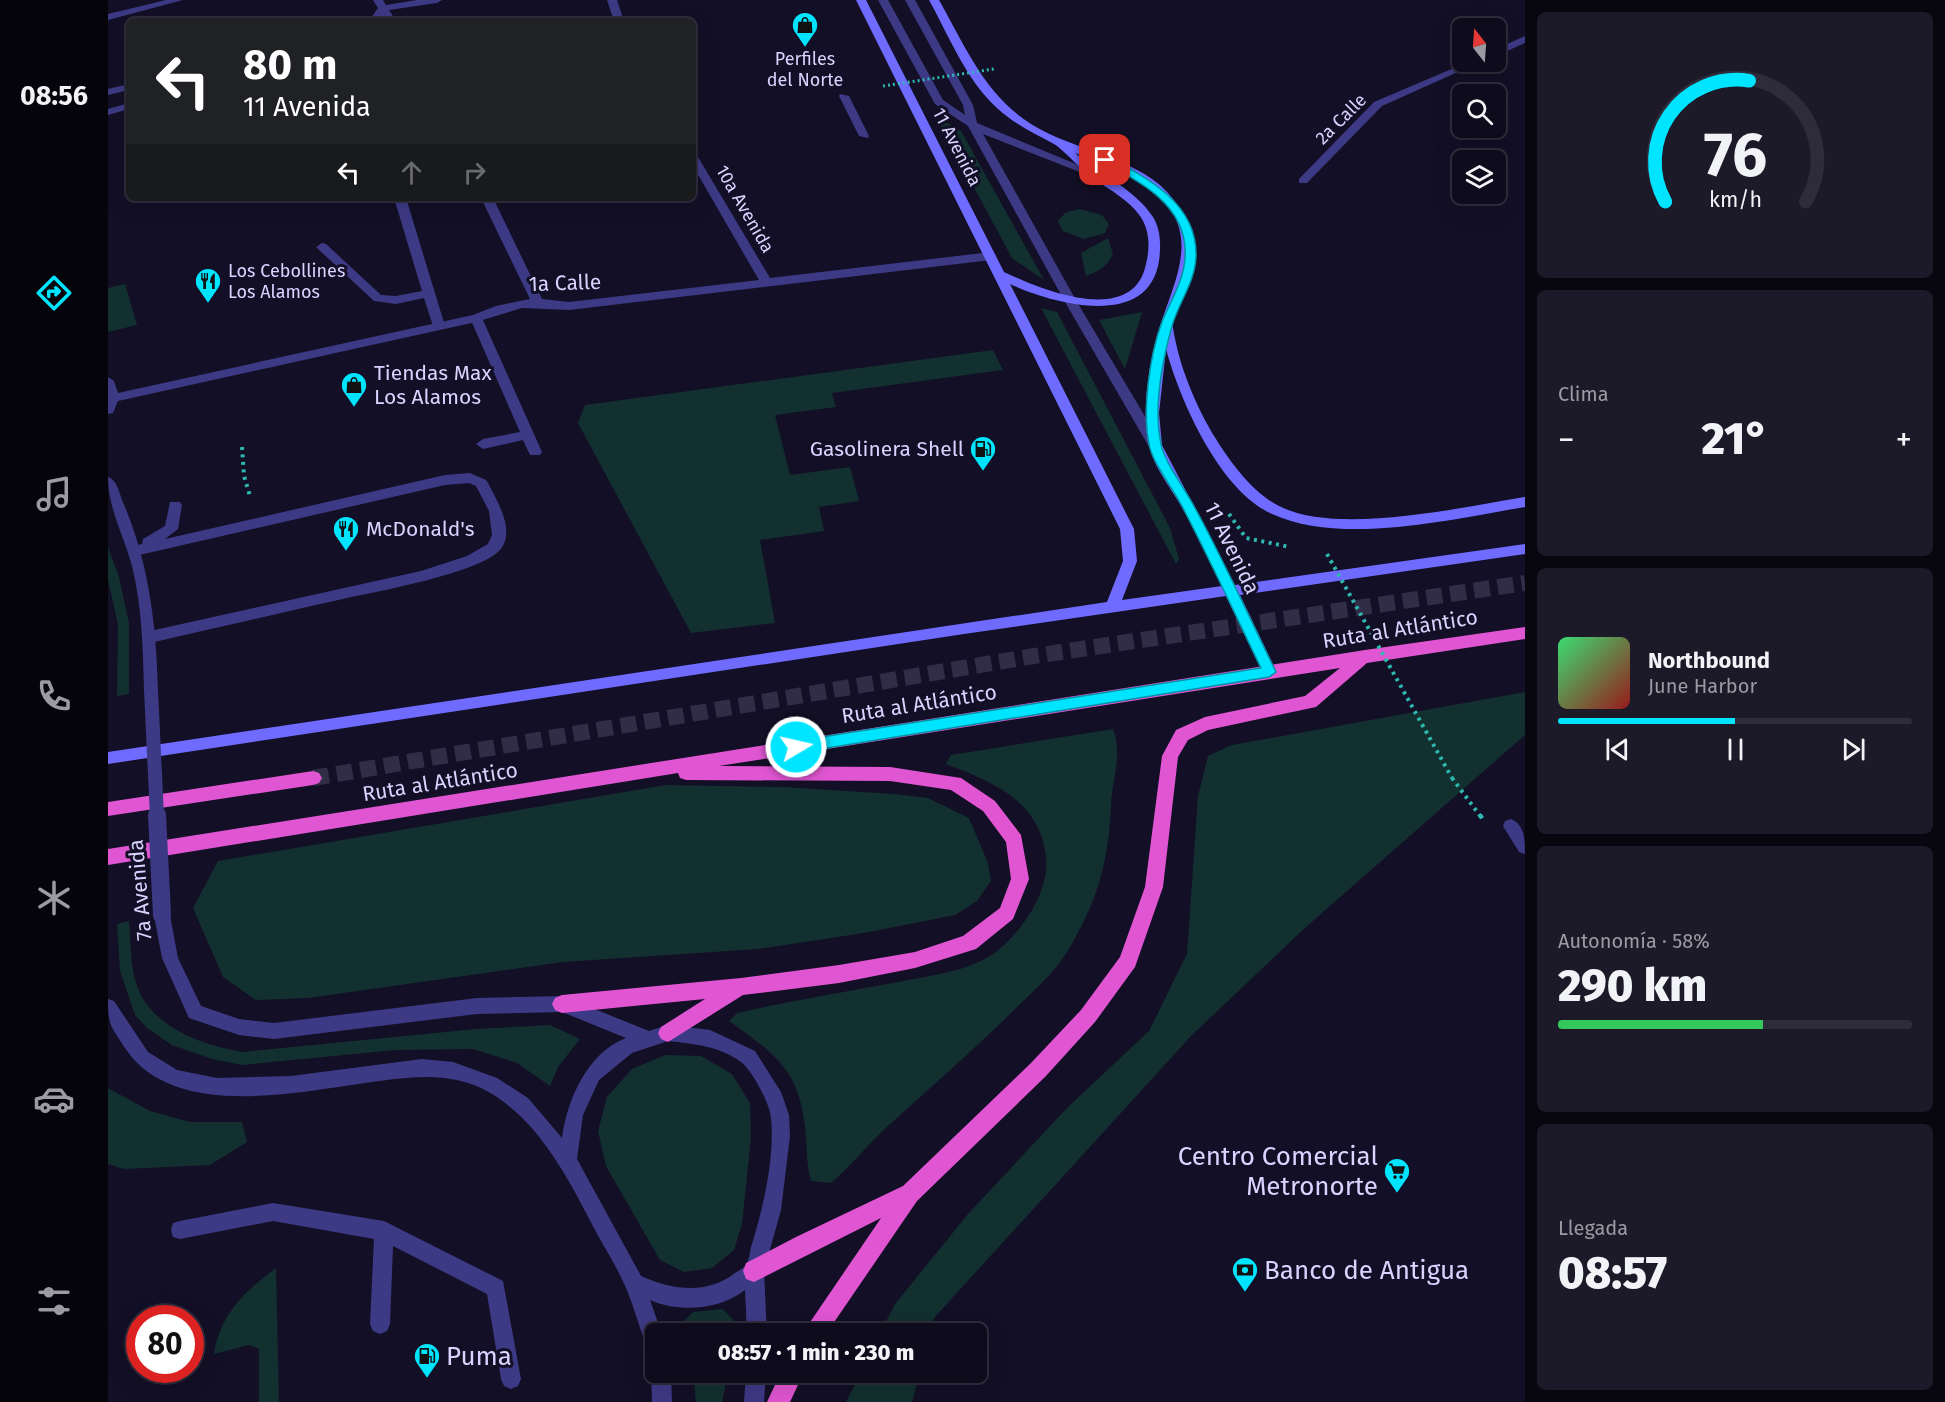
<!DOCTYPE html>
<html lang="es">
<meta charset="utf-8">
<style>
:root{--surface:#0e0b1c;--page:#1c1929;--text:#f1f3f6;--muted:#9b9ba3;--line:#2e2b3b;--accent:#00e5ff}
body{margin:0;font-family:"Fira Sans",sans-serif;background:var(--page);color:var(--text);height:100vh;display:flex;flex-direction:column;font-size:22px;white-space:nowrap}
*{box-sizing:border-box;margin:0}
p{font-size:20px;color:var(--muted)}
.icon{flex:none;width:33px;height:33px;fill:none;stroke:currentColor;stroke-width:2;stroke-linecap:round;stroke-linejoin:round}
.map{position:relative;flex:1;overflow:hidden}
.panel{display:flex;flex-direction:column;gap:12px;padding:12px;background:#08060f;width:420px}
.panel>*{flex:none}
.guide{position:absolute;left:18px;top:18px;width:570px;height:183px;border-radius:9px;box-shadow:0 6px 24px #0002,0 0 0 2px var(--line);background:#202124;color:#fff;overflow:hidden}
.needle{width:39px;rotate:343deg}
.controls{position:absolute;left:1344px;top:18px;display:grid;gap:12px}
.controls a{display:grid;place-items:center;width:54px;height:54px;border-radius:9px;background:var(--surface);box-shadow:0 6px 24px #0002,0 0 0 2px var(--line);font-size:30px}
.speed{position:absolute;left:18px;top:1305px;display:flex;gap:12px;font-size:30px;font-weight:700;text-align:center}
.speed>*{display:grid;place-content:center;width:78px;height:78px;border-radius:50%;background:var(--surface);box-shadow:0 6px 24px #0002,0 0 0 2px var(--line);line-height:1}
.speed .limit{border:9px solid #d22;background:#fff;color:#111}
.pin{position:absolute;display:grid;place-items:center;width:51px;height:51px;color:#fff;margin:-26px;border-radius:12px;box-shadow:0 3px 9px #0006}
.me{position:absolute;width:66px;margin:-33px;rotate:81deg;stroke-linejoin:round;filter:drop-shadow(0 0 4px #0008)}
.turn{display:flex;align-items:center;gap:21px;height:126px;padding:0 18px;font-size:27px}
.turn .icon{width:78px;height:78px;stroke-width:2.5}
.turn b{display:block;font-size:42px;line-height:51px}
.lanes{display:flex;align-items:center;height:57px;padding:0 18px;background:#0003;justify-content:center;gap:30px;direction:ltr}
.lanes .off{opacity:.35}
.big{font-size:45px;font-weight:800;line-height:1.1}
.panel .tile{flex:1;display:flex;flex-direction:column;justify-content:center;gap:9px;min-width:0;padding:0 21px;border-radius:9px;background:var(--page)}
.panel .dial{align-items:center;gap:0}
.dial svg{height:156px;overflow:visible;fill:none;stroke:var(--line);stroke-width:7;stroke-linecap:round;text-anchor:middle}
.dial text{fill:var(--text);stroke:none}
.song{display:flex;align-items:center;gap:18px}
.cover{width:72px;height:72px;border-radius:9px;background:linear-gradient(135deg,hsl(140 70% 55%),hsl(0 70% 35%))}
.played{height:6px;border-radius:3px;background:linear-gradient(90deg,var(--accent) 50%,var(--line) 50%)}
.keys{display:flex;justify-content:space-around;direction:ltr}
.heat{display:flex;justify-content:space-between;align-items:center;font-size:33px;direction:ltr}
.charge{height:9px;border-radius:4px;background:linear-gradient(90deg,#34c759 58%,var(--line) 0)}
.trip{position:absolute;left:537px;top:1323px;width:342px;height:60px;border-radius:9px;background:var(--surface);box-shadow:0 6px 24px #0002,0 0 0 2px var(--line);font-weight:800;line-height:60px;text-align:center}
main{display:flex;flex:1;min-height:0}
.dock{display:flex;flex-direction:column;width:108px;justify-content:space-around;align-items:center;background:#06040b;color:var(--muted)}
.dock .icon{width:42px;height:42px}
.dock .selected{color:var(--accent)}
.dock b{font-size:27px;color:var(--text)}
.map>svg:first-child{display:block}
.green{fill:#12302f}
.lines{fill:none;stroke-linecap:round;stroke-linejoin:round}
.trunk-tunnel{stroke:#312d47;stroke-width:16;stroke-dasharray:16 8;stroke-linecap:butt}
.path-far1{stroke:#2fb8b0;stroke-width:4;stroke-dasharray:3 4.5;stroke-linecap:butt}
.path{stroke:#2fb8b0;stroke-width:4.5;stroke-dasharray:4 5;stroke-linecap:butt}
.service{fill:#3d3a85;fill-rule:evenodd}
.minor{fill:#3d3a85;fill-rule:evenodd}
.secondary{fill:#6f6bff;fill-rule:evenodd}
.trunk{fill:#e055d1;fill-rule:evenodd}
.path-bridge-far1{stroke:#2fb8b0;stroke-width:3;stroke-dasharray:2 3;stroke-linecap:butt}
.path-bridge{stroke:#2fb8b0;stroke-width:4;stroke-dasharray:3 4.5;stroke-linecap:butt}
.minor-bridge-far1{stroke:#3d3a85;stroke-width:14}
.minor-bridge{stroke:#3d3a85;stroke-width:18}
.route{fill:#00e5ff;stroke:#0095a6;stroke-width:1.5}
.labels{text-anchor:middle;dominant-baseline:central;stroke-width:6;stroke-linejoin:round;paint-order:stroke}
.far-poi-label{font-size:18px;fill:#d9d4ff;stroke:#130f26}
.far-street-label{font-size:18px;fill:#d9d4ff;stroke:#130f26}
.street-label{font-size:21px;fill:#d9d4ff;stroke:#130f26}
.poi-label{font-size:21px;fill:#d9d4ff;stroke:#130f26;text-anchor:start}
.near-poi-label{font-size:26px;fill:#d9d4ff;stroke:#130f26;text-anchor:start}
</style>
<main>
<nav class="dock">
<b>08:56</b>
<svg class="icon selected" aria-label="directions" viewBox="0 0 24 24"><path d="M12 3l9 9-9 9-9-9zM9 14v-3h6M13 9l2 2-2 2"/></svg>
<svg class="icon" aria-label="music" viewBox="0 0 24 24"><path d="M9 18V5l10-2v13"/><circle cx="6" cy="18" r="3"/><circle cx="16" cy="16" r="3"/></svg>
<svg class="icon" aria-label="phone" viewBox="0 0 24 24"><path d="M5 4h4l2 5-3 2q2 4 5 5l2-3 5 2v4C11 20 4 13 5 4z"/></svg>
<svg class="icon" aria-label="climate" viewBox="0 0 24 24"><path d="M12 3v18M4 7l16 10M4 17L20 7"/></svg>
<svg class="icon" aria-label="car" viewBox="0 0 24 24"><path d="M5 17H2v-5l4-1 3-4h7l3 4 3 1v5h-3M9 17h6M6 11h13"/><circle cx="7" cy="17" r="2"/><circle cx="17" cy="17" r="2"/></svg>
<svg class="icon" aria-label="filters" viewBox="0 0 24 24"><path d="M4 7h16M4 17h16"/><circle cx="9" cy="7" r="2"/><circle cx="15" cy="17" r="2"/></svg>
</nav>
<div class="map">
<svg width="1417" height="1402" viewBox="0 0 1417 1402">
<rect width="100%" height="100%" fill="#130f26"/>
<path class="green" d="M827 115 853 131 936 280 904 258Z
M971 209 994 215 1001 224 997 233 976 239 955 231 950 221 957 213Z
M1000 238 1005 254C999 267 991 271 978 276L973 253Z
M17 284 29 325 0 332V288Z
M933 308 949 312 1062 528 1071 559 1068 564Z
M1034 312 1017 369 991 320Z
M885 350 895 370 724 393 728 407 667 415 682 475 742 467 751 501 711 507 716 531 652 540 667 623 583 633 470 423 477 405Z
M0 547 11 577 21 623V694L9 696 10 625 0 580Z
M1417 692V735L1198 927 1083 1036 826 1318 822 1333H772L787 1304 860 1214 959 1108 1041 1031 1079 954 1090 796 1100 756 1124 745Z
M1005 729C1015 756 1004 778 1003 805 1001 859 990 900 962 947 949 970 927 990 908 1008 867 1049 824 1086 781 1125 761 1143 744 1165 723 1183L703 1181C698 1162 699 1145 697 1126 690 1067 665 1053 621 1021L629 1013C682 1001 736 992 790 982 820 976 856 972 882 956 911 937 942 893 938 857 932 801 885 782 838 764L843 755Z
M558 785 676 787 786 794 820 798 861 818 880 863 883 881 869 901 847 915 756 933 650 949 455 962 200 998 148 1000 115 977 85 908 110 861Z
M21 921C23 942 22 966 29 986 44 1028 95 1045 134 1052L368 1029 442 1025 472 1039 450 1067 442 1086 409 1063 365 1049 288 1050 134 1065 104 1059 64 1045 39 1028 27 1015 12 971 9 924Z
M557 1055 593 1056 624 1074 642 1103 643 1138 634 1224 626 1250 604 1268 576 1272 552 1260 498 1166 490 1131 499 1097 524 1069Z
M0 1088 42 1111 82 1122H134L139 1142 102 1165 16 1169 0 1164Z
M168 1268 171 1402H151V1349L141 1345 106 1354C112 1314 137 1291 168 1268Z
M615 1309 626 1321V1333H578L576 1321 585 1312Z
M585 1373H620L614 1402H588Z
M753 1373H812L804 1402H738Z"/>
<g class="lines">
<path class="trunk-tunnel" d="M205 778 926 656 1417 583"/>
<path class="path-far1" d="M134 447 136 476 142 496
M1121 514 1138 538 1182 547
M1344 778 1373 817"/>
<path class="path" d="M1372 815 1375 820"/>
<path class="service" d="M770 0H780L835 100 857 115 855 105 797 0H807L865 105 869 123 992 174 990 176H982L875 134 969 302 1054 445 1052 448H1042L1040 445 957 302 860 126 827 104Z
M732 94 741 96 761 136 760 138 751 136 731 96Z
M286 198H298L337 326 335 329H327L325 326 316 298 288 304 266 301 208 247 214 243 218 244 273 295 288 296 314 291Z
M368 314 374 318 434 452 432 455H422L415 440 375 449 368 444 375 439 412 432 362 318Z
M362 473 378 480 380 483C389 501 409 532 391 551 369 573 272 591 239 598 173 613 108 628 42 643L35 637 42 631 313 571 359 556 380 544 384 535 381 511 368 486 361 483 337 485 27 556 22 555 20 551 22 547 34 544 35 539 57 526 62 502H72L74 505 70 529 57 539 337 475Z
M1403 819C1417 825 1417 840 1417 854L1411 852 1395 826 1397 821Z
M165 1203 276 1221 395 1281 413 1379 410 1386 403 1389 396 1386 393 1379 379 1294 285 1246 282 1324 279 1331 272 1334 265 1331 262 1324 266 1239 165 1221 72 1239 65 1237 63 1230 65 1223 72 1221Z"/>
<path class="minor" d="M58 0H75L0 20V14Z
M265 0H275L278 5 309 0H334L329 3 281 10 288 21H278L275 16 271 21H261L270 8Z
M499 0H509L516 21H506Z
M1417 36V43L1388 56V49Z
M1360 62H1372L1274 106 1199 183H1191V179L1266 102Z
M21 84V90L0 95V89Z
M21 103V109L0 115V109Z
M585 154 590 157 662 278 883 252 889 256 883 260 461 310 414 308 368 322 10 401 5 413 0 414V377L6 381 10 393 365 315 388 306 422 299 373 198H385L434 299 461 302 651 280 585 166Z
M0 477C9 480 11 492 14 500 41 562 48 623 50 690L48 694H38L36 690C35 649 34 606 24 566 16 536 0 508 0 477Z
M54 908 60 910 62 915 70 958 93 1006 131 1019 166 1023 369 998 454 996 541 1031 560 1025 602 1030 647 1051 673 1092 681 1115 682 1136 673 1210 656 1271 659 1334H639L637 1290C611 1310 572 1313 542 1300L554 1334H548V1355L541 1352C532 1331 527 1309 518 1288 510 1269 498 1250 488 1232 461 1180 432 1121 379 1091 338 1069 294 1078 250 1084 180 1094 63 1118 17 1048 3 1026 0 1026 0 999L6 1001 40 1052 69 1070 109 1078 183 1076 314 1059 345 1062 389 1078 420 1098 454 1138C459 1100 479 1053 518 1038L454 1012 369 1014 166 1039 131 1035 81 1018 54 958 46 915 48 910ZM560 1041C586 1044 612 1046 633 1062 644 1070 662 1104 663 1118 667 1158 655 1209 643 1247 642 1252 641 1261 638 1265 636 1268 630 1271 627 1273 599 1295 564 1290 533 1276L469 1159 475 1115 491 1080 524 1053Z
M548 1364V1372H563L564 1402H544L543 1372Z
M638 1372H658L656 1402H636Z"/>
<path class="secondary" d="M748 0H758L896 272C932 289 1025 328 1038 264 1042 248 1042 230 1032 216 1021 200 1002 190 986 179 973 170 956 150 946 144 926 133 906 124 889 108 858 80 841 36 821 0H831C857 46 877 95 923 124 965 151 1035 158 1065 199 1092 236 1089 260 1073 302 1070 309 1064 321 1065 328 1071 366 1088 407 1108 439 1123 463 1145 493 1171 506 1229 536 1354 507 1417 497V507C1344 519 1234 546 1164 514 1112 491 1072 401 1058 349L1051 413 1054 445 1127 585 1417 544V554L1132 595 1168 671 1166 675H1156L1118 596 856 634 0 764V752L999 602 1015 561 1012 529ZM967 153C991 162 1016 170 1037 185 1099 228 1067 277 1050 332 1041 364 1035 403 1039 436 1042 463 1062 486 1075 509 1089 534 1101 560 1114 586L1014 600 1029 561 1026 529 902 284C943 303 1040 331 1051 261 1053 246 1053 230 1045 217 1027 189 991 174 967 153Z"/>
<path class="trunk" d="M1417 627V639L1259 663 1208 707 1100 730 1080 740 1070 757 1055 887 1027 967 987 1022 937 1077 809 1201 718 1334H694L773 1218 646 1282 638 1279 635 1271 638 1263 688 1237 795 1186 923 1063 973 1010 1012 957 1037 887 1054 756 1068 730 1097 717 1197 696 1232 668 611 766 782 767 853 778 887 801 913 835 921 879 905 919 868 949 807 968 731 983 635 995 560 1042 553 1039 550 1033 553 1027 597 999 454 1013 447 1010 444 1004 447 998 454 995 633 978 731 965 807 952 855 936 892 908 903 879 898 842 875 811 843 790 782 781 578 780 572 778 570 773 0 865V849L1257 650Z
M205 771 211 773 214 778 211 783 205 785 0 816V802Z
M673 1372H696L682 1402H659Z"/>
<path class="path-bridge-far1" d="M775 86 886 69"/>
<path class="path-bridge" d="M1219 554 1344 778"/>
<path class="minor-bridge-far1" d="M43 690 49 817"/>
<path class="minor-bridge" d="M49 815 54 915"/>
</g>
<path class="route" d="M993 157H1000C1040 178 1090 204 1088 257 1087 282 1070 304 1064 326 1054 362 1045 407 1053 444 1056 462 1078 490 1087 508 1116 561 1141 617 1168 672L1161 677 688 753 683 751 681 747 688 741 1153 668C1127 614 1102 560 1075 508 1066 490 1044 462 1041 444 1034 410 1042 354 1054 322 1062 302 1076 280 1077 258 1081 206 1032 181 993 162Z"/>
<defs>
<g id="shop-pin" transform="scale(1.35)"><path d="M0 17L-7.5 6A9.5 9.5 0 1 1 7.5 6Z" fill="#00e5ff" stroke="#130f26"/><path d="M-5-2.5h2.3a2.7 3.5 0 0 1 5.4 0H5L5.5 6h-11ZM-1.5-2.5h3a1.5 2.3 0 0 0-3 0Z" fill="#111"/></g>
<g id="restaurant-pin" transform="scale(1.35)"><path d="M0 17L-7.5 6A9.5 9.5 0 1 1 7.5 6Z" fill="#00e5ff" stroke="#130f26"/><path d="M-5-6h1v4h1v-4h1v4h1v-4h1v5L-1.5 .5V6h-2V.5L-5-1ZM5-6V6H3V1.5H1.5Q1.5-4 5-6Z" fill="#111"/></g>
<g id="fuel-pin" transform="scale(1.35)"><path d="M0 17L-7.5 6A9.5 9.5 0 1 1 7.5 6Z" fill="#00e5ff" stroke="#130f26"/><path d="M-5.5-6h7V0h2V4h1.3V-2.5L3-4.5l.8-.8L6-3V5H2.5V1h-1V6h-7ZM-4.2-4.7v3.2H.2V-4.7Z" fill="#111"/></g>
<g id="supermarket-pin" transform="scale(1.35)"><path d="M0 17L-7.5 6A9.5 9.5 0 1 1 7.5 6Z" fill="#00e5ff" stroke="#130f26"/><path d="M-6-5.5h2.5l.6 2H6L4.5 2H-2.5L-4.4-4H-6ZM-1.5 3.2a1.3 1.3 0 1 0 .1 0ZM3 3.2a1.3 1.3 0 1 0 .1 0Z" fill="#111"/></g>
<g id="bank-pin" transform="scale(1.35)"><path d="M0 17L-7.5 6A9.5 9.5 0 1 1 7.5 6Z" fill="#00e5ff" stroke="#130f26"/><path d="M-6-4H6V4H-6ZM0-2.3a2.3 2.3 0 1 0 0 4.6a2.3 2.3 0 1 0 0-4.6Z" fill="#111"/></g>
</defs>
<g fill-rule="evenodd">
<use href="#shop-pin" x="697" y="25"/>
<use href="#restaurant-pin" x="100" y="281"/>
<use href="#shop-pin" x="246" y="385"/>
<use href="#fuel-pin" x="875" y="449"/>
<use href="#restaurant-pin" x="238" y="529"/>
<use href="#supermarket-pin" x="1289" y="1171"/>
<use href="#bank-pin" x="1137" y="1270"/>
<use href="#fuel-pin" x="319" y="1356"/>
</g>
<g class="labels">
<g class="far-poi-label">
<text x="697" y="59">Perfiles<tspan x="697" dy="21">del Norte</tspan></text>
<text x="120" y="271" text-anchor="start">Los Cebollines<tspan x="120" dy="21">Los Alamos</tspan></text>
</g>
<g class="far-street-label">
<text transform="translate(1233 119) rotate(-45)">2a Calle</text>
<text transform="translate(849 147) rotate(63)">11 Avenida</text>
<text transform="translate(637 209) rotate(60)">10a Avenida</text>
</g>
<g class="street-label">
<text transform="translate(457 283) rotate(-2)">1a Calle</text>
<text transform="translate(1124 548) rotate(64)">11 Avenida</text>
<text transform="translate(1292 629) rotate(-9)">Ruta al Atlántico</text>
<text transform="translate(811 704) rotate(-9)">Ruta al Atlántico</text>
<text transform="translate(332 782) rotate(-9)">Ruta al Atlántico</text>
<text transform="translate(32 890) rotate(-95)">7a Avenida</text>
</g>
<g class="poi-label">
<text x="266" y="373">Tiendas Max<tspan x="266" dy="24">Los Alamos</tspan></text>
<text x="856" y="449" text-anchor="end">Gasolinera Shell</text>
<text x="258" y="529">McDonald's</text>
</g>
<g class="near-poi-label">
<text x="1270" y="1156" text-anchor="end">Centro Comercial<tspan x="1270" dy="30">Metronorte</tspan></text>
<text x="1156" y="1270">Banco de Antigua</text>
<text x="338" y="1356">Puma</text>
</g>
</g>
</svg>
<div class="controls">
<a><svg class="needle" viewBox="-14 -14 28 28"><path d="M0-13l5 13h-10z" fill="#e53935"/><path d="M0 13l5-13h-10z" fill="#9b9ba3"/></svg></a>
<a><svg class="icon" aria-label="search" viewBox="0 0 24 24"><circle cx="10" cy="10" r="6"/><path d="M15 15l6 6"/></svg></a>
<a><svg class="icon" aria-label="layers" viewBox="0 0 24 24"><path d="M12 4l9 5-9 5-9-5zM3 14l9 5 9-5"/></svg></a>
</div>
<div class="speed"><div class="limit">80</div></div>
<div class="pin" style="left:997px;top:160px;background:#d93025"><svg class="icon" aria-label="arrive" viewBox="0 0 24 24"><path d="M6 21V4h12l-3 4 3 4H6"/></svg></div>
<svg class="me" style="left:688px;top:747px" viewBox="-20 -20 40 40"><circle r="17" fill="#00e5ff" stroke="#fff" stroke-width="3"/><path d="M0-11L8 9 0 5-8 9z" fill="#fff"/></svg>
<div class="trip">08:57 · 1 min · 230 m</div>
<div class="guide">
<div class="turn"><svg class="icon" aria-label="left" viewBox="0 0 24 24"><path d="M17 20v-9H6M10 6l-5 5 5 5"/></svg><div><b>80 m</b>11 Avenida</div></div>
<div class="lanes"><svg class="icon" aria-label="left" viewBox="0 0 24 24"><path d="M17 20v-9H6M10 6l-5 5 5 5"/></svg><svg class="icon off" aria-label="ahead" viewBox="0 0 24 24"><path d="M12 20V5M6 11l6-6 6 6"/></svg><svg class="icon off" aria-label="right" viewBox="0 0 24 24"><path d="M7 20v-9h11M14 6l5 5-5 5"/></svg></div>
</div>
</div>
<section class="panel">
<div class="tile dial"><svg viewBox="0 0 100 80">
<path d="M14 69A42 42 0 1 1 86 69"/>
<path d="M14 69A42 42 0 0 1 57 7" stroke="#00e5ff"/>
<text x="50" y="56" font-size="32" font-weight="700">76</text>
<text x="50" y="72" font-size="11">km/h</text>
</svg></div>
<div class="tile"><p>Clima</p>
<div class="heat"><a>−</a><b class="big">21°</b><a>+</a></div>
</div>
<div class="tile">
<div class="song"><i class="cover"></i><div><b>Northbound</b><p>June Harbor</p></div></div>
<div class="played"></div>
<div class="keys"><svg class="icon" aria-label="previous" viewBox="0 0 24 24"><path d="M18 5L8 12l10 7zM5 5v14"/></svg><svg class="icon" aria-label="pause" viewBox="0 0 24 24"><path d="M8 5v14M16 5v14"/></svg><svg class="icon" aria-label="next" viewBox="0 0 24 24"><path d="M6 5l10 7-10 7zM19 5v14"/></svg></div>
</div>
<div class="tile"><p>Autonomía · 58%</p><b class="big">290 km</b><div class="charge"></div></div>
<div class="tile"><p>Llegada</p><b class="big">08:57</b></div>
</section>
</main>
